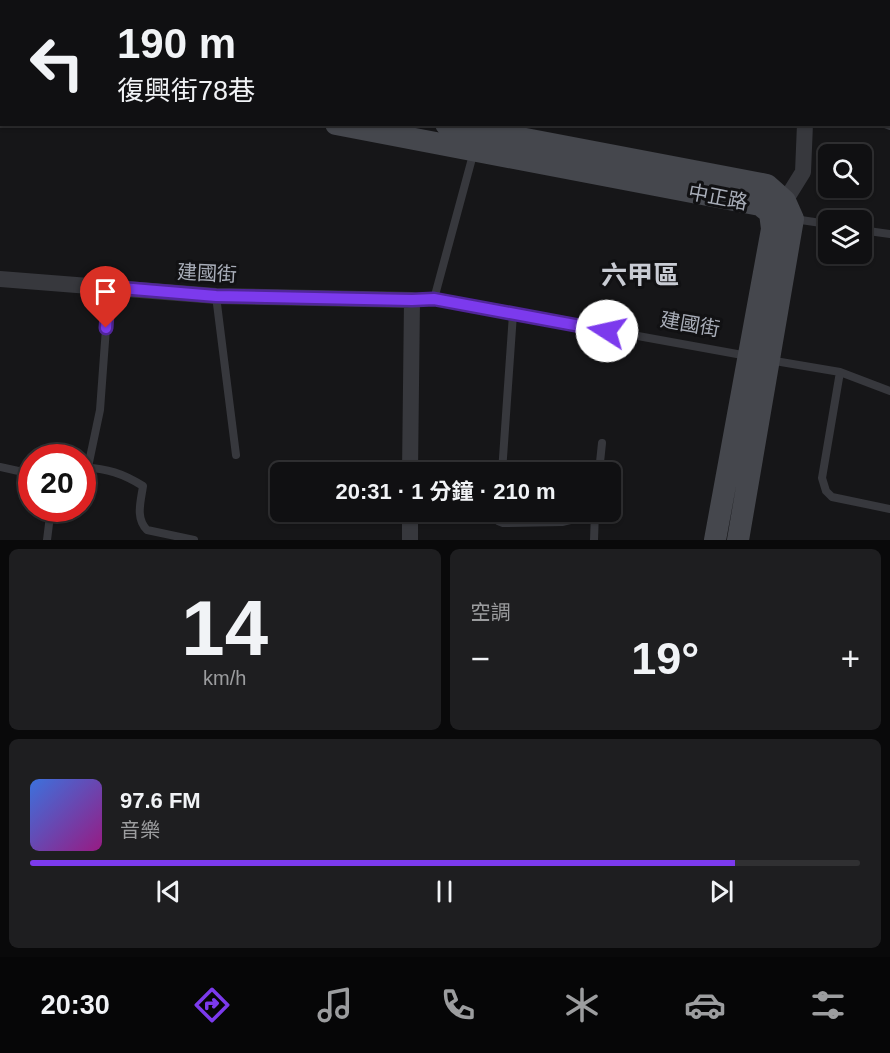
<!DOCTYPE html>
<html lang="zh-TW">
<meta charset="utf-8">
<style>
:root{--surface:#101012;--page:#1e1e20;--text:#f1f3f6;--muted:#9c9d9f;--line:#303032;--accent:#7c3aed}
body{margin:0;font-family:Arial,"Noto Sans TC",sans-serif;background:var(--page);color:var(--text);height:100vh;display:flex;flex-direction:column;font-size:22px;white-space:nowrap}
*{box-sizing:border-box;margin:0}
p{font-size:20px;color:var(--muted)}
.icon{flex:none;width:33px;height:33px;fill:none;stroke:currentColor;stroke-width:2;stroke-linecap:round;stroke-linejoin:round}
.map{position:relative;height:540px;overflow:hidden}
.side{display:flex;flex-direction:column;gap:9px;padding:9px;background:#09090a;flex:1}
.side>*{flex:none}
.guide{position:absolute;left:0px;top:0px;width:891px;height:126px;box-shadow:0 2px 4px #0004,0 0 0 2px var(--line);background:#101012;color:var(--text);overflow:hidden}
.controls{position:absolute;left:818px;top:144px;display:grid;gap:12px}
.controls a{display:grid;place-items:center;width:54px;height:54px;border-radius:9px;background:var(--surface);box-shadow:0 2px 4px #0004,0 0 0 2px var(--line);font-size:30px}
.speed{position:absolute;left:18px;top:444px;display:flex;gap:12px;font-size:30px;font-weight:700;text-align:center}
.speed>*{display:grid;place-content:center;width:78px;height:78px;border-radius:50%;background:var(--surface);box-shadow:0 2px 4px #0004,0 0 0 2px var(--line);line-height:1}
.speed .limit{border:9px solid #d22;background:#fff;color:#111}
.pin{position:absolute;display:grid;place-items:center;width:51px;height:51px;color:#fff;margin:-62px -26px;border-radius:50% 50% 50% 0;rotate:-45deg;box-shadow:0 0 6px #0007}
.pin .icon{rotate:45deg}
.me{position:absolute;width:66px;margin:-33px;rotate:280deg;stroke-linejoin:round;filter:drop-shadow(0 0 4px #0008)}
.turn{display:flex;align-items:center;gap:21px;height:126px;padding:0 18px;font-size:27px}
.turn .icon{width:78px;height:78px;stroke-width:2.5}
.turn b{display:block;font-size:42px;line-height:51px}
.big{font-size:45px;font-weight:700;line-height:1.1}
.side .card{flex:1;display:flex;flex-direction:column;justify-content:center;gap:9px;min-width:0;padding:0 21px;border-radius:9px;background:var(--page)}
.side .dial{align-items:center;gap:0}
.dial b{font-size:78px;line-height:1}
.song{display:flex;align-items:center;gap:18px}
.cover{width:72px;height:72px;border-radius:9px;background:linear-gradient(135deg,hsl(220 70% 55%),hsl(310 70% 35%))}
.played{height:6px;border-radius:3px;background:linear-gradient(90deg,var(--accent) 85%,var(--line) 85%)}
.keys{display:flex;justify-content:space-around;direction:ltr}
.heat{display:flex;justify-content:space-between;align-items:center;font-size:33px;direction:ltr}
.side .tiles{flex:1;display:grid;gap:9px;grid-template-columns:1fr 1fr}
.card:last-child{grid-column:span 2}
.trip{position:absolute;left:270px;top:462px;width:351px;height:60px;border-radius:9px;background:var(--surface);box-shadow:0 2px 4px #0004,0 0 0 2px var(--line);font-weight:700;line-height:60px;text-align:center}
.tab-bar{display:flex;height:96px;justify-content:space-around;align-items:center;background:#060607;color:var(--muted)}
.tab-bar .icon{width:42px;height:42px}
.tab-bar .selected{color:var(--accent)}
.tab-bar b{font-size:27px;color:var(--text)}
.map>svg:first-child{display:block}
.lines{fill:none;stroke-linecap:round;stroke-linejoin:round}
.service{stroke:#37383d;stroke-width:8}
.minor{stroke:#37383d;stroke-width:16}
.secondary{stroke:#45474d;stroke-width:22}
.route-casing{stroke:#51269a;stroke-width:15}
.route{stroke:#7c3aed;stroke-width:10}
.labels{text-anchor:middle;dominant-baseline:central;stroke-width:6;stroke-linejoin:round;paint-order:stroke}
.street-label{font-size:20px;fill:#a8adb8;stroke:#111113}
.district-label{font-size:26px;font-weight:bold;fill:#c9ccd4;stroke:#111113}
</style>
<div class="map">
<svg width="890" height="540" viewBox="0 0 890 540">
<rect width="100%" height="100%" fill="#161618"/>
<g class="lines">
<path class="service" d="M613 0 619 2
M510 2V0
M885 124 890 126
M794 219 828 224
M861 230 890 234
M216 296 236 455
M434 299 474 151
M412 300 434 299 748 356
M769 360 840 372 890 391
M840 372 822 478 826 491 832 497 890 509
M0 467 32 474
M83 467C108 469 122 473 143 486 141 501 135 518 147 530L194 540
M88 467 100 410 109 287
M502 472 513 314
M599 472 602 443
M496 512 498 521 503 523 562 522 595 514
M47 540 51 508
M594 540 595 512"/>
<path class="minor" d="M827 2 828 0
M777 207 785 201 803 172 805 124
M0 279 216 296 412 300 410 472
M410 540V512"/>
<path class="secondary" d="M23 2V0
M0 15 2 9
M0 77 2 75
M336 124 760 205 770 213 772 229 715 540
M446 124 767 185 785 201 793 219 738 540"/>
</g>
<g class="lines">
<g class="route-casing">
<path id="route" d="M106 328 109 287 216 296 412 300 434 299 607 331"/>
</g>
<use href="#route" class="route"/>
</g>
<g class="labels">
<g class="street-label">
<text transform="translate(718 197) rotate(11)">中正路</text>
<text transform="translate(207 273) rotate(3)">建國街</text>
<text transform="translate(690 324) rotate(10)">建國街</text>
</g>
<g class="district-label">
<text x="640" y="275">六甲區</text>
</g>
</g>
</svg>
<div class="controls">
<a><svg class="icon" aria-label="search" viewBox="0 0 24 24"><circle cx="10" cy="10" r="6"/><path d="M15 15l6 6"/></svg></a>
<a><svg class="icon" aria-label="layers" viewBox="0 0 24 24"><path d="M12 4l9 5-9 5-9-5zM3 14l9 5 9-5"/></svg></a>
</div>
<div class="speed"><div class="limit">20</div></div>
<div class="pin" style="left:106px;top:328px;background:#d93025"><svg class="icon" aria-label="arrive" viewBox="0 0 24 24"><path d="M6 21V4h12l-3 4 3 4H6"/></svg></div>
<svg class="me" style="left:607px;top:331px" viewBox="-20 -20 40 40"><circle r="19" fill="#fff"/><path d="M0-13L10 11 0 6-10 11z" fill="#7c3aed"/></svg>
<div class="trip">20:31 · 1 分鐘 · 210 m</div>
<div class="guide">
<div class="turn"><svg class="icon" aria-label="left" viewBox="0 0 24 24"><path d="M17 20v-9H6M10 6l-5 5 5 5"/></svg><div><b>190 m</b>復興街78巷</div></div>
</div>
</div>
<section class="side">
<div class="tiles">
<div class="card dial"><b>14</b><p>km/h</p></div>
<div class="card"><p>空調</p>
<div class="heat"><a>−</a><b class="big">19°</b><a>+</a></div>
</div>
<div class="card">
<div class="song"><i class="cover"></i><div><b>97.6 FM</b><p>音樂</p></div></div>
<div class="played"></div>
<div class="keys"><svg class="icon" aria-label="previous" viewBox="0 0 24 24"><path d="M18 5L8 12l10 7zM5 5v14"/></svg><svg class="icon" aria-label="pause" viewBox="0 0 24 24"><path d="M8 5v14M16 5v14"/></svg><svg class="icon" aria-label="next" viewBox="0 0 24 24"><path d="M6 5l10 7-10 7zM19 5v14"/></svg></div>
</div>
</div>
</section>
<nav class="tab-bar">
<b>20:30</b>
<svg class="icon selected" aria-label="directions" viewBox="0 0 24 24"><path d="M12 3l9 9-9 9-9-9zM9 14v-3h6M13 9l2 2-2 2"/></svg>
<svg class="icon" aria-label="music" viewBox="0 0 24 24"><path d="M9 18V5l10-2v13"/><circle cx="6" cy="18" r="3"/><circle cx="16" cy="16" r="3"/></svg>
<svg class="icon" aria-label="phone" viewBox="0 0 24 24"><path d="M5 4h4l2 5-3 2q2 4 5 5l2-3 5 2v4C11 20 4 13 5 4z"/></svg>
<svg class="icon" aria-label="climate" viewBox="0 0 24 24"><path d="M12 3v18M4 7l16 10M4 17L20 7"/></svg>
<svg class="icon" aria-label="car" viewBox="0 0 24 24"><path d="M5 17H2v-5l4-1 3-4h7l3 4 3 1v5h-3M9 17h6M6 11h13"/><circle cx="7" cy="17" r="2"/><circle cx="17" cy="17" r="2"/></svg>
<svg class="icon" aria-label="filters" viewBox="0 0 24 24"><path d="M4 7h16M4 17h16"/><circle cx="9" cy="7" r="2"/><circle cx="15" cy="17" r="2"/></svg>
</nav>
